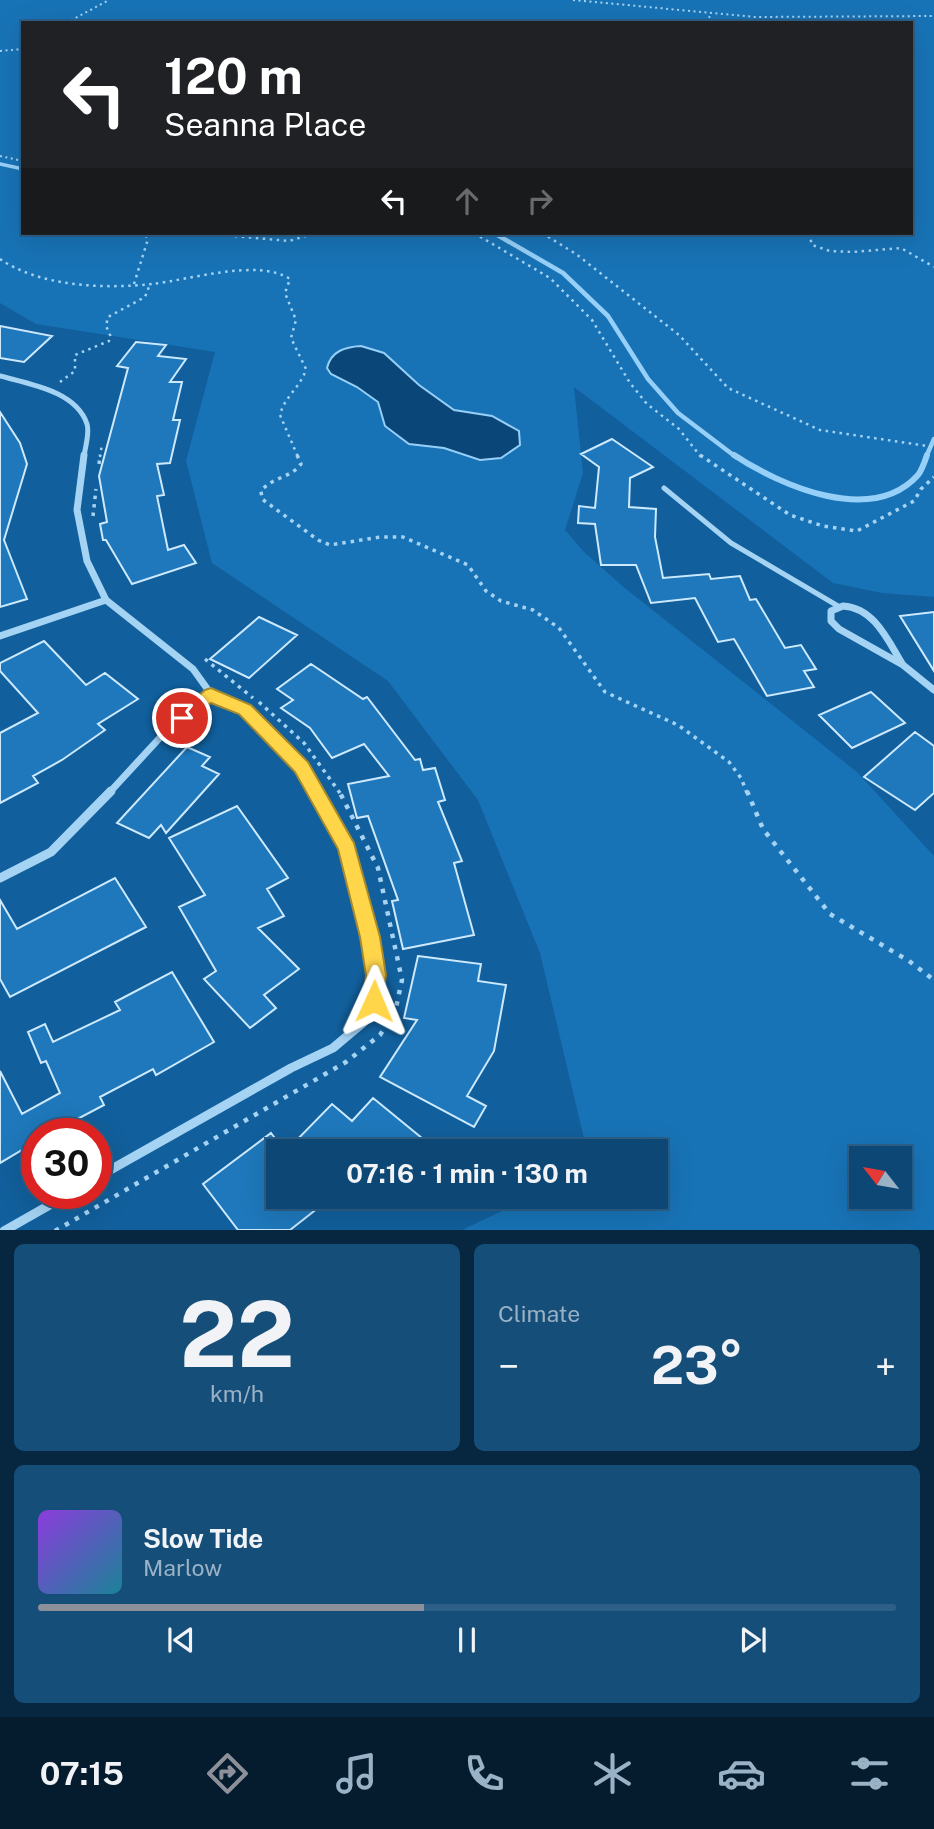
<!DOCTYPE html>
<meta charset="utf-8">
<style>
:root{--surface:#0d4775;--page:#164e7a;--text:#f1f3f6;--muted:#9ab2c5;--line:#2d5f87;--accent:#8c9099}
body{margin:0;font-family:"Public Sans",sans-serif;background:var(--page);color:var(--text);height:100vh;display:flex;flex-direction:column;font-size:26px;white-space:nowrap}
*{box-sizing:border-box;margin:0}
p{font-size:23px;color:var(--muted)}
.icon{flex:none;width:38px;height:38px;fill:none;stroke:currentColor;stroke-width:2;stroke-linecap:round;stroke-linejoin:round}
.map{position:relative;height:1230px;overflow:hidden}
.side{display:flex;flex-direction:column;gap:14px;padding:14px;background:#072740;flex:1}
.side>*{flex:none}
.hud{position:absolute;left:21px;top:21px;width:892px;height:214px;border-radius:0px;box-shadow:0 7px 28px #0002,0 0 0 2px var(--line);background:#202124;color:#fff;overflow:hidden}
.needle{width:46px;rotate:301deg}
.fabs{position:absolute;left:849px;top:1146px;display:grid;gap:14px}
.fabs a{display:grid;place-items:center;width:63px;height:63px;border-radius:0px;background:var(--surface);box-shadow:0 7px 28px #0002,0 0 0 2px var(--line);font-size:35px}
.speed{position:absolute;left:21px;top:1118px;display:flex;gap:14px;font-size:35px;font-weight:700;text-align:center}
.speed>*{display:grid;place-content:center;width:91px;height:91px;border-radius:50%;background:var(--surface);box-shadow:0 7px 28px #0002,0 0 0 2px var(--line);line-height:1}
.speed .limit{border:10px solid #d22;background:#fff;color:#111}
.pin{position:absolute;display:grid;place-items:center;width:60px;height:60px;color:#fff;margin:-30px;border:4px solid #fff;border-radius:50%;box-shadow:0 2px 7px #0007}
.me{position:absolute;width:77px;margin:-38px;rotate:1deg;stroke-linejoin:round;filter:drop-shadow(0 0 5px #0008)}
.turn{display:flex;align-items:center;gap:24px;height:147px;padding:0 28px;font-size:32px}
.turn .icon{width:91px;height:91px;stroke-width:2.5}
.turn b{display:block;font-size:49px;line-height:60px}
.lanes{display:flex;align-items:center;height:66px;padding:0 28px;background:#0003;justify-content:center;gap:35px;direction:ltr}
.lanes .off{opacity:.35}
.big{font-size:52px;font-weight:700;line-height:1.1}
.side .tile{flex:1;display:flex;flex-direction:column;justify-content:center;gap:10px;min-width:0;padding:0 24px;border-radius:10px;background:var(--page)}
.side .dial{align-items:center;gap:0}
.dial b{font-size:91px;line-height:1}
.song{display:flex;align-items:center;gap:21px}
.cover{width:84px;height:84px;border-radius:10px;background:linear-gradient(135deg,hsl(270 70% 55%),hsl(190 70% 35%))}
.played{height:7px;border-radius:4px;background:linear-gradient(90deg,var(--accent) 45%,var(--line) 45%)}
.keys{display:flex;justify-content:space-around;direction:ltr}
.heat{display:flex;justify-content:space-between;align-items:center;font-size:38px;direction:ltr}
.side .tiles{flex:1;display:grid;gap:14px;grid-template-columns:1fr 1fr}
.tile:last-child{grid-column:span 2}
.trip{position:absolute;left:266px;top:1139px;width:402px;height:70px;border-radius:0px;background:var(--surface);box-shadow:0 7px 28px #0002,0 0 0 2px var(--line);font-weight:700;line-height:70px;text-align:center}
.tabs{display:flex;height:112px;justify-content:space-around;align-items:center;background:#051c2f;color:var(--muted)}
.tabs .icon{width:49px;height:49px}
.tabs .selected{color:var(--accent)}
.tabs b{font-size:32px;color:var(--text)}
.map>svg:first-child{display:block}
.green{fill:#1873b6;fill-rule:evenodd}
.water{fill:#0a4677;stroke:#96d0f8;stroke-width:2}
.lines{fill:none;stroke-linecap:round;stroke-linejoin:round}
.stream-far2{stroke:#96d0f8;stroke-width:3.5}
.stream-far1{stroke:#96d0f8;stroke-width:4.5}
.stream{stroke:#96d0f8;stroke-width:6}
.building{fill:#1e78bb;stroke:#cde9fe;stroke-width:2}
.path-far3{stroke:#a5d3f4;stroke-width:2;stroke-dasharray:2 3.5;stroke-linecap:butt}
.path-far2{stroke:#a5d3f4;stroke-width:2.5;stroke-dasharray:2.5 4.5;stroke-linecap:butt}
.path-far1{stroke:#a5d3f4;stroke-width:3.5;stroke-dasharray:3.5 5;stroke-linecap:butt}
.path{stroke:#a5d3f4;stroke-width:4.5;stroke-dasharray:4.5 7;stroke-linecap:butt}
.lane{stroke:#a5d3f4;stroke-width:5}
.street-far2{stroke:#a5d3f4;stroke-width:5}
.street-far1{stroke:#a5d3f4;stroke-width:7}
.street{stroke:#a5d3f4;stroke-width:9}
.route{fill:#ffd54a;stroke:#a68a30;stroke-width:2}
</style>
<div class="map">
<svg width="934" height="1231" viewBox="0 0 934 1231">
<rect width="100%" height="100%" fill="#115f9c"/>
<path class="green" d="M0 0H934V597L882 593 833 583 574 387 583 473 565 530 585 553 626 589 857 772 934 856V1230H462L532 1197H656V1152L587 1151 540 953 478 800 388 681 212 563 186 461 215 352 36 324 0 303ZM23 23H912V233H23ZM861 1158H900V1197H861Z"/>
<path class="water" d="M361 346 384 353 419 385 454 410 492 416 519 431 520 445 501 458 480 460 444 448 409 444 385 426 378 402 357 387 331 374 327 368C331 351 345 347 361 346Z"/>
<g class="lines">
<path class="stream-far2" d="M0 164 23 169"/>
<path class="stream-far1" d="M494 233 563 273 608 316 648 379 678 413 736 457
M926 457 934 439"/>
<path class="stream" d="M734 455C781 486 872 526 918 475 922 470 925 461 927 455"/>
</g>
<path class="building" d="M0 326 52 336 24 362 0 358Z
M136 342 166 345 158 356 186 359 170 382H182L173 420H180L170 463 157 464 164 495 157 496 168 550 184 545 196 563 132 584 106 540H103L100 524 107 522 99 476 128 368 117 366Z
M0 412 20 443 27 464 4 540 27 599 0 607Z
M612 439 653 467 630 478 629 507 656 509 655 537 663 578 709 574 711 579 740 576 750 600 756 599 785 648 801 645 816 669 804 671 814 687 767 696 734 639 718 642 695 598 651 603 636 565H601L595 524 578 523 579 506 595 508 599 467 581 454Z
M934 612V671L900 616Z
M259 617 297 635 249 678 210 659Z
M44 641 86 685 105 673 138 699 98 724 105 730 62 760 33 776 38 783 0 803V733L38 713 0 671V663Z
M311 664 363 699 367 697 415 760 420 759 423 770 435 768 445 800 438 802 462 861 454 863 474 935 403 949 392 901 398 900 368 816 357 818 348 784 389 776 364 744 332 758 310 728 281 708 293 700 277 689Z
M871 692 905 723 852 748 819 715Z
M915 732 934 746V793L915 810 864 777Z
M187 747 210 757 202 766 219 774 166 833 161 825 149 838 117 823Z
M237 806 288 878 267 889 284 916 258 928 299 969 264 995 276 1008 250 1028 204 979 216 971 179 907 205 895 169 838Z
M115 878 146 927 10 997 0 979V900L17 929Z
M418 956 481 964 478 981 506 985 494 1051 467 1096 486 1106 474 1127 380 1077 417 1020 404 1018Z
M172 972 214 1042 156 1075 153 1069 100 1097 104 1105 49 1134H37V1141L0 1163V1071L22 1114 60 1093 46 1061 41 1063 28 1032 45 1024 53 1042 120 1010 115 1002Z
M373 1098 439 1152H285L332 1104 352 1121Z
M271 1133 278 1142V1197H332L290 1230H238L203 1184Z"/>
<g class="lines">
<path class="path-far3" d="M573 0 755 17 934 16
M66 23 109 0
M707 23 711 13
M0 51 23 49
M0 156 23 161"/>
<path class="path-far2" d="M200 233 289 241 316 233
M474 233 550 278 592 320 630 383 647 404 679 429 701 457
M542 233 576 254 679 335 728 388 820 430 934 447
M809 233 812 245 830 251 853 252 901 248 934 267
M0 259C41 287 104 289 152 284 189 280 258 258 290 279L285 293 296 320 291 338 306 369C301 387 284 397 280 415L298 457
M134 284 148 239 144 233
M60 382 75 371V355L109 341 111 337 106 326 108 317 145 297 150 284
M100 457 102 444"/>
<path class="path-far1" d="M297 455 301 464C291 478 272 477 261 491L262 499 318 540 330 545 380 537H403L468 565 486 591 501 601 533 610 559 628 605 692 678 725 729 762 741 778 747 793
M700 455 790 515 823 526 857 531 914 501 921 489 934 477
M99 464 100 455
M93 516 96 489
M205 659 253 698
M259 702 304 743 340 793"/>
<path class="path" d="M747 791 763 829 830 914 909 961 934 980
M55 1231 346 1062 380 1035 395 1012 402 980 378 868 339 791"/>
<path class="lane" d="M664 488 731 543 838 606"/>
<path class="street-far2" d="M0 376C29 384 76 391 87 424 90 433 85 447 84 457"/>
<path class="street-far1" d="M84 455 77 510 87 561 106 600 193 669 211 694 224 703 245 710 302 767 317 793
M843 606C875 608 888 641 903 665L839 629 831 621V611Z
M0 636 106 600
M903 665 934 690
M109 793 167 730 211 694"/>
<path class="street" d="M0 878 51 852 111 791
M96 1178 291 1068 333 1048 365 1021 374 1001 376 975 370 937 348 848 316 791
M4 1231 69 1194"/>
</g>
<path class="route" d="M211 688 251 705 308 762 354 843 380 937 386 975 381 1008 374 1010 367 1008 364 1001 366 975 360 937 338 849 295 772 239 714 211 703 182 724 173 718 205 690Z"/>
</svg>
<div class="fabs">
<a><svg class="needle" viewBox="-14 -14 28 28"><path d="M0-13l5 13h-10z" fill="#e53935"/><path d="M0 13l5-13h-10z" fill="#9ab2c5"/></svg></a>
</div>
<div class="speed"><div class="limit">30</div></div>
<div class="pin" style="left:182px;top:718px;background:#d93025"><svg class="icon" aria-label="arrive" viewBox="0 0 24 24"><path d="M6 21V4h12l-3 4 3 4H6"/></svg></div>
<svg class="me" style="left:374px;top:1001px" viewBox="-20 -20 40 40"><path d="M0-17L14 15 0 8-14 15z" fill="#ffd54a" stroke="#fff" stroke-width="4"/></svg>
<div class="trip">07:16 · 1 min · 130 m</div>
<div class="hud">
<div class="turn"><svg class="icon" aria-label="left" viewBox="0 0 24 24"><path d="M17 20v-9H6M10 6l-5 5 5 5"/></svg><div><b>120 m</b>Seanna Place</div></div>
<div class="lanes"><svg class="icon" aria-label="left" viewBox="0 0 24 24"><path d="M17 20v-9H6M10 6l-5 5 5 5"/></svg><svg class="icon off" aria-label="ahead" viewBox="0 0 24 24"><path d="M12 20V5M6 11l6-6 6 6"/></svg><svg class="icon off" aria-label="right" viewBox="0 0 24 24"><path d="M7 20v-9h11M14 6l5 5-5 5"/></svg></div>
</div>
</div>
<section class="side">
<div class="tiles">
<div class="tile dial"><b>22</b><p>km/h</p></div>
<div class="tile"><p>Climate</p>
<div class="heat"><a>−</a><b class="big">23°</b><a>+</a></div>
</div>
<div class="tile">
<div class="song"><i class="cover"></i><div><b>Slow Tide</b><p>Marlow</p></div></div>
<div class="played"></div>
<div class="keys"><svg class="icon" aria-label="previous" viewBox="0 0 24 24"><path d="M18 5L8 12l10 7zM5 5v14"/></svg><svg class="icon" aria-label="pause" viewBox="0 0 24 24"><path d="M8 5v14M16 5v14"/></svg><svg class="icon" aria-label="next" viewBox="0 0 24 24"><path d="M6 5l10 7-10 7zM19 5v14"/></svg></div>
</div>
</div>
</section>
<nav class="tabs">
<b>07:15</b>
<svg class="icon selected" aria-label="directions" viewBox="0 0 24 24"><path d="M12 3l9 9-9 9-9-9zM9 14v-3h6M13 9l2 2-2 2"/></svg>
<svg class="icon" aria-label="music" viewBox="0 0 24 24"><path d="M9 18V5l10-2v13"/><circle cx="6" cy="18" r="3"/><circle cx="16" cy="16" r="3"/></svg>
<svg class="icon" aria-label="phone" viewBox="0 0 24 24"><path d="M5 4h4l2 5-3 2q2 4 5 5l2-3 5 2v4C11 20 4 13 5 4z"/></svg>
<svg class="icon" aria-label="climate" viewBox="0 0 24 24"><path d="M12 3v18M4 7l16 10M4 17L20 7"/></svg>
<svg class="icon" aria-label="car" viewBox="0 0 24 24"><path d="M5 17H2v-5l4-1 3-4h7l3 4 3 1v5h-3M9 17h6M6 11h13"/><circle cx="7" cy="17" r="2"/><circle cx="17" cy="17" r="2"/></svg>
<svg class="icon" aria-label="filters" viewBox="0 0 24 24"><path d="M4 7h16M4 17h16"/><circle cx="9" cy="7" r="2"/><circle cx="15" cy="17" r="2"/></svg>
</nav>
